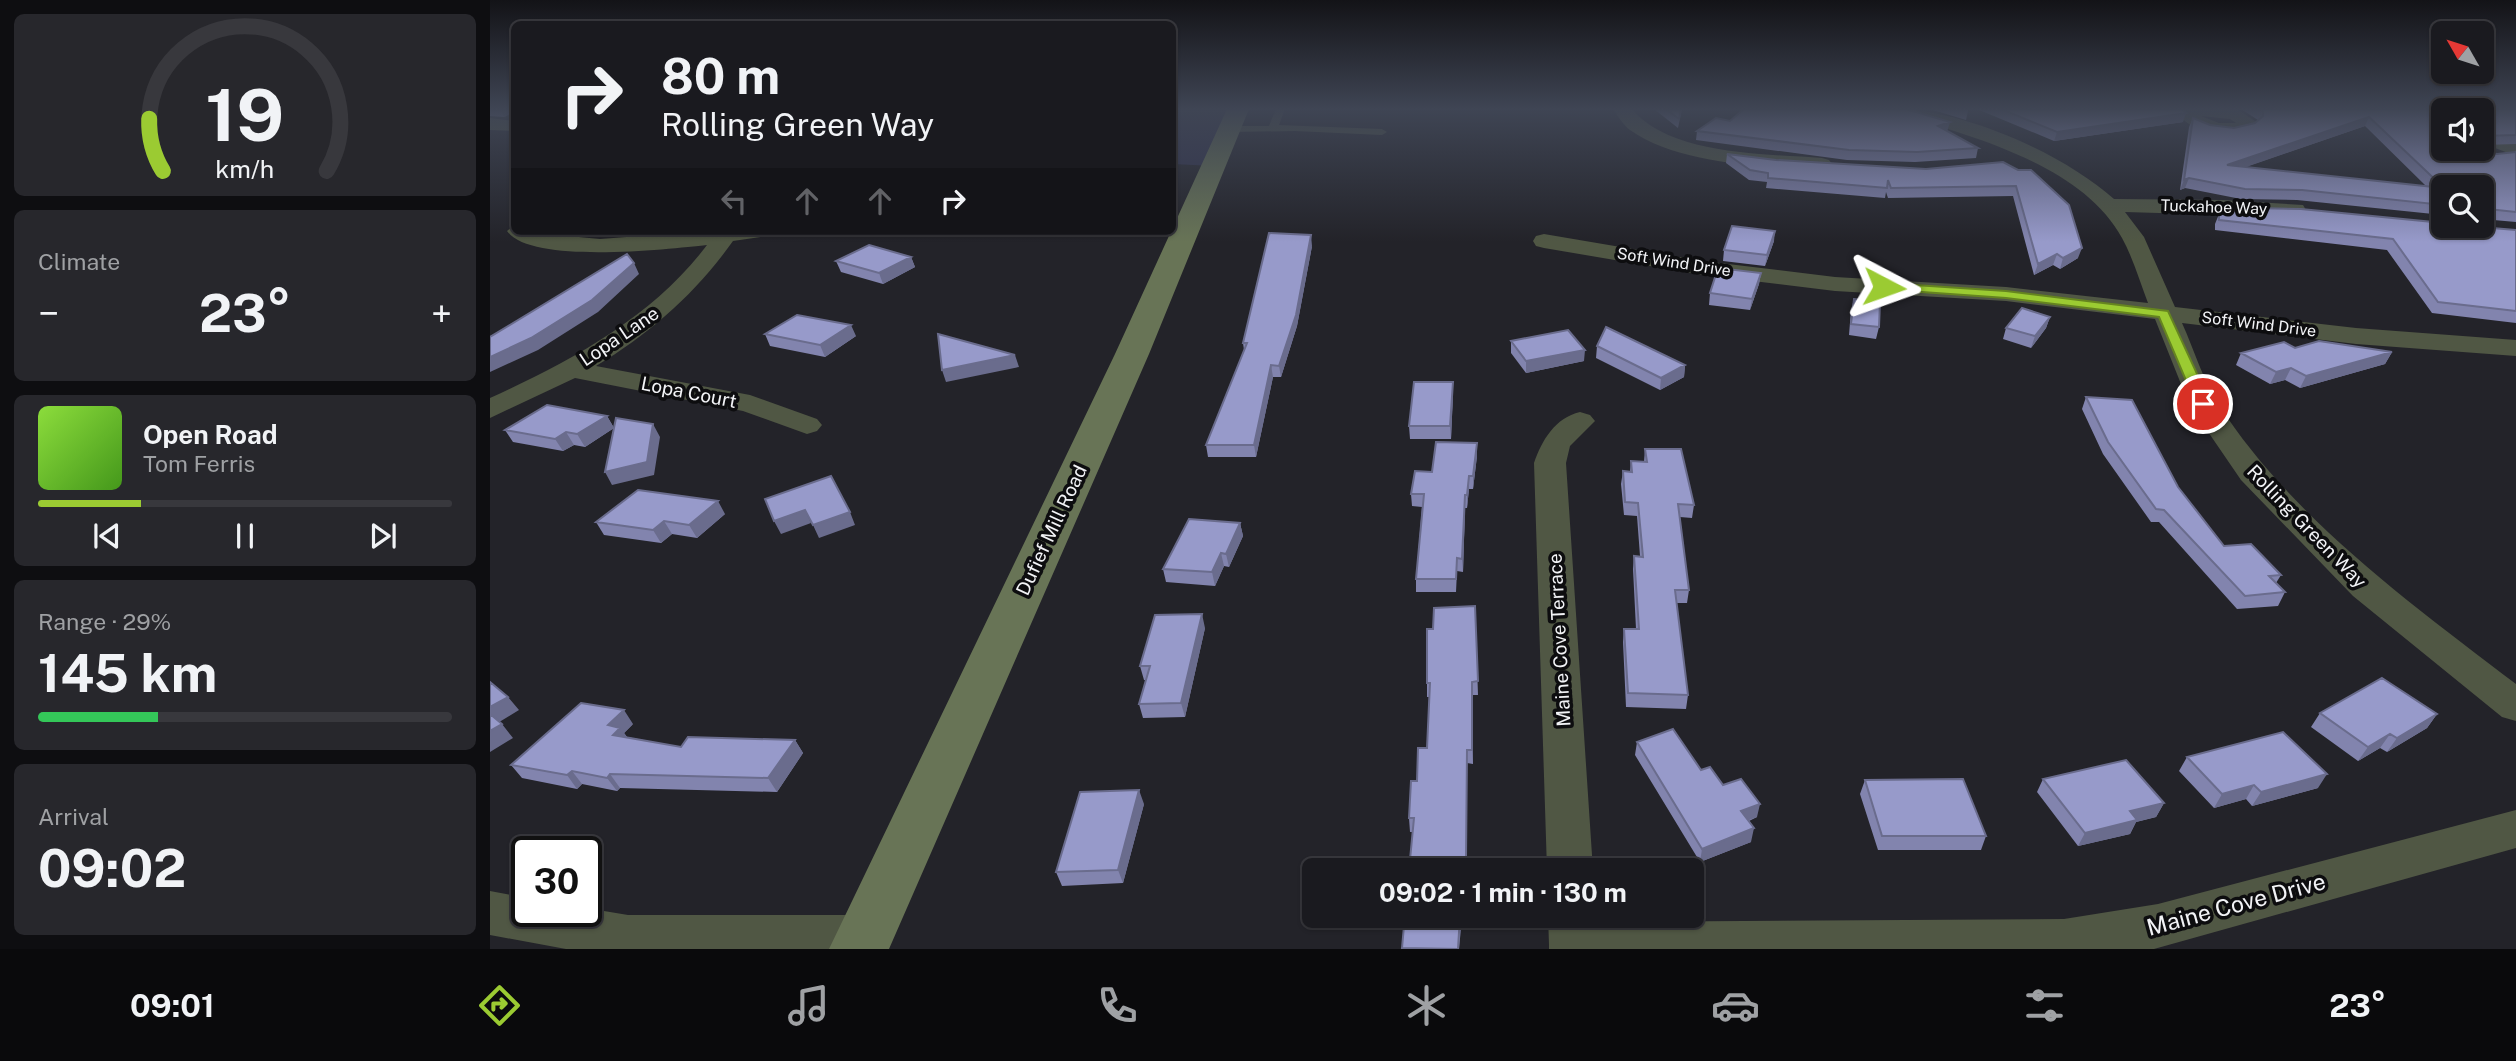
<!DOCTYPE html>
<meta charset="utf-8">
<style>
:root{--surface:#1a1a1f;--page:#27272c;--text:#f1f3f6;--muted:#9fa1a4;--line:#38383d;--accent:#9bcb32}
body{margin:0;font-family:"Public Sans",sans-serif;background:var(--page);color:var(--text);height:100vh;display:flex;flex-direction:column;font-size:26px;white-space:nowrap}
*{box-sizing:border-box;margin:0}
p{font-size:23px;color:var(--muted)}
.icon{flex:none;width:38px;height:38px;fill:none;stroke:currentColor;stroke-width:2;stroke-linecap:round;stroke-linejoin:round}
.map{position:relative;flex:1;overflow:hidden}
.details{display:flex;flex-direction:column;gap:14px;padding:14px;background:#0e0e11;width:490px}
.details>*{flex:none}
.banner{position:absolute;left:21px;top:21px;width:665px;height:214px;border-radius:10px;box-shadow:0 2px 5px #0004,0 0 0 2px var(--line);background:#1a1a1f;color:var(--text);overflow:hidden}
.needle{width:46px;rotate:309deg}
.controls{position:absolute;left:1941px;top:21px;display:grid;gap:14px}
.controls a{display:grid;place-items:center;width:63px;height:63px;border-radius:10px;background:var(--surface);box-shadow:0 2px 5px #0004,0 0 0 2px var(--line);font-size:35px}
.speed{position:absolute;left:21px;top:836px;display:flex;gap:14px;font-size:35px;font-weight:700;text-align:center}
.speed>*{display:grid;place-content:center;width:91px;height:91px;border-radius:50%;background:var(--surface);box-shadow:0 2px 5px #0004,0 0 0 2px var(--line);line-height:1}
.speed .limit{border:4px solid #111;border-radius:10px;background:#fff;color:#111}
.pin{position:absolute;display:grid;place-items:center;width:60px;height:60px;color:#fff;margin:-30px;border:4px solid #fff;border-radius:50%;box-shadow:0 2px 7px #0007}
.me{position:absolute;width:77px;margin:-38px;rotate:94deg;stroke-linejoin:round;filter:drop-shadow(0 0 5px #0008)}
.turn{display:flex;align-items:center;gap:24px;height:147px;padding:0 35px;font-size:32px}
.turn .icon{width:91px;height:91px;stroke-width:2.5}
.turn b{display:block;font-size:49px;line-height:60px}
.lanes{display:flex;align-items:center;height:66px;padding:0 35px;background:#0003;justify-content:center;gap:35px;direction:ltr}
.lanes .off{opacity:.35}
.big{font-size:52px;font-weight:700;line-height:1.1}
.details .widget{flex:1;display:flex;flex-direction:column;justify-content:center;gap:10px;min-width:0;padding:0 24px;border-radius:10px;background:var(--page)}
.details .dial{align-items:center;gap:0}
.dial svg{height:182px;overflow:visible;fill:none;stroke:var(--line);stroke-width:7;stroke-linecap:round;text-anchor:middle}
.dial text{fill:var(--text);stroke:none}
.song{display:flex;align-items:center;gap:21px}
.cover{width:84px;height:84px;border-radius:10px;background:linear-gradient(135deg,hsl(90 70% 55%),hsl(100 70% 35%))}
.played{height:7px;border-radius:4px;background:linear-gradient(90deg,var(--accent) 25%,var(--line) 25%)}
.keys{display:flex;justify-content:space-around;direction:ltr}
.heat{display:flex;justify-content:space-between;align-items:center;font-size:38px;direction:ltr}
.charge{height:10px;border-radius:5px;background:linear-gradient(90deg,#34c759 29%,var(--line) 0)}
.trip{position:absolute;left:812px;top:858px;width:402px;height:70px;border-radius:10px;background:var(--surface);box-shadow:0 2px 5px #0004,0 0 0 2px var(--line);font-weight:700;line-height:70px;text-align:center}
.menu{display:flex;height:112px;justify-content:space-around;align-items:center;background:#0a0a0c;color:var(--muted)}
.menu .icon{width:49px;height:49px}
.menu .current{color:var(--accent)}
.menu b{font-size:32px;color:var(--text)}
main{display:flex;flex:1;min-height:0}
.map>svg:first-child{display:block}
.green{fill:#30314c}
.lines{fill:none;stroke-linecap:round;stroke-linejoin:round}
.service{fill:#505744;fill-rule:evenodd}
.minor{fill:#505744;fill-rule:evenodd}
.secondary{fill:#687456;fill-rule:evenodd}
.wall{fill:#8284ae;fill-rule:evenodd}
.shaded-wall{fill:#6a6c8d}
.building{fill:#979aca;stroke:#6a6c8d;stroke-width:2}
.route{fill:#9bcb32;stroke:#658420;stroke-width:2}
.labels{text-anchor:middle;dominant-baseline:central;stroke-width:7;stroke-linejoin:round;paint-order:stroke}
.far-street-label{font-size:16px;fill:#f2f3f6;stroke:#0d0d0f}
.street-label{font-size:19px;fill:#f2f3f6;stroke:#0d0d0f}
.near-street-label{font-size:23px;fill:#f2f3f6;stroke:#0d0d0f}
</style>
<main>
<section class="details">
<div class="widget dial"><svg viewBox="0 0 100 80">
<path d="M14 69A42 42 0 1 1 86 69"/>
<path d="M14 69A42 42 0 0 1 8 46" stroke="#9bcb32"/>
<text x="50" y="56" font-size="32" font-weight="700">19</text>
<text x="50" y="72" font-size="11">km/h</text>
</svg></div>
<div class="widget"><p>Climate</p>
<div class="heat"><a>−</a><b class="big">23°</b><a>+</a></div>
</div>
<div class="widget">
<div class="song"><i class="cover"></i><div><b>Open Road</b><p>Tom Ferris</p></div></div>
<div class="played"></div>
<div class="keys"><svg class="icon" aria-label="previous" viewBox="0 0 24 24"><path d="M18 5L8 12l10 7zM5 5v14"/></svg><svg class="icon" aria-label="pause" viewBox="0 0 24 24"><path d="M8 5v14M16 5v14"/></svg><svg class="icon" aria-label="next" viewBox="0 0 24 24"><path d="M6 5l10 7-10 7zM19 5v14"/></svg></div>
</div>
<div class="widget"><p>Range · 29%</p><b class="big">145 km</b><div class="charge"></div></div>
<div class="widget"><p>Arrival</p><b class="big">09:02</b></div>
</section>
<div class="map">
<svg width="2026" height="949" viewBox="0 0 2026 949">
<rect width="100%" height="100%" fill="#232329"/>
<path class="green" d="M683 109H748L722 166 683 164Z"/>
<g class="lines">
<path class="service" d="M786 109H795L789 125 892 129 897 132 892 135 805 131 739 132 734 129 739 126H779Z"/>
<path class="minor" d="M1123 109H1142C1179 155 1277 154 1332 158L1339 160 1342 164 1339 168 1332 170C1274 166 1189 165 1140 130 1133 125 1128 116 1123 109Z
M1403 109C1473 109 1572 153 1624 199L1733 200 1813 205 1816 210 1813 215 1805 217 1635 212 1654 237 1685 307 1866 328 2026 340V356L1866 344 1692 323C1704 349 1713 381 1729 405 1801 517 1921 604 2026 684V721L2012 717 1863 596 1751 480 1699 404 1665 319 1516 301 1345 291 1213 275 1054 248 1046 246 1043 241 1046 236 1054 234 1213 261 1345 277 1516 287 1658 303C1650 282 1643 258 1632 238 1592 164 1480 136 1406 113Z
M1694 109H1747L1768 123C1752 144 1705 135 1690 116ZM1711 116 1740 119 1746 123H1729Z
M0 118 24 121V131L0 130Z
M1992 131 2026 142V156L1992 143Z
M24 225V231L110 239 216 231H281L278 236 243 241C206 293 161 333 106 366L260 395 327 419 332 425 327 431 317 434 253 411 85 378 0 418V398C81 361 163 317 217 245 179 249 40 265 17 231Z
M1090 412 1100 415 1105 421 1080 446 1076 463 1103 870H1057L1044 463C1052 440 1065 418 1090 412Z
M2026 810V848L1664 949H1059V945L1058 915H1106V922L1574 919 1668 904Z
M0 891 37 898V912H96V908L138 915H374L391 922 398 938 393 949H76L0 935Z"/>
<path class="secondary" d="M737 109H759L659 354 399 949H339L625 354Z"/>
</g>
<path class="wall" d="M0 109H24V112L14 117 0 116Z
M1164 109H1192L1188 128Z
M1440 109H1476L1478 111 1476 120Z
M1487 109H1692L1693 122 1564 141Z
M1751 109H2026V144L1992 145V110L1953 149 2007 154 2026 152V222L1992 219V220V187H1953V215L1807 200 1751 199 1695 188 1690 190 1699 127 1703 118 1720 125 1744 128 1765 123 1768 120ZM1875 126 1936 186 1755 167Z
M1240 121 1457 131 1488 148 1486 158 1425 162 1357 160 1206 140 1207 131Z
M1237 154 1286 160 1436 169 1513 162 1588 258 1570 269 1563 265 1544 275 1523 196 1398 198 1396 192 1395 198 1276 188 1277 182 1259 180 1236 163Z
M1729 214 2026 230V323L1942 313 1897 250 1725 230V224Z
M1284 241 1275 266 1233 261 1234 250Z
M822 246 807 326 791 377H783L766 457H718L716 445 754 350 753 343Z
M421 257 425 267 393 284 351 272 346 261Z
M1271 273 1269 284 1260 310 1219 305 1220 293Z
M1364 299 1389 327 1386 339 1359 335 1361 310Z
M1560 317 1556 328 1541 348 1513 339 1516 328Z
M275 334 366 336 335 357 280 346Z
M1021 341 1094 361 1036 373 1021 353Z
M1107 346 1195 365 1194 377 1170 390 1106 358Z
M1805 348 1902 352 1895 364 1810 388 1795 380 1780 384 1746 365 1751 353Z
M963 394 961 439H920L919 426Z
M1596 397 1688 487 1734 546 1791 575 1786 583 1795 592 1788 606 1747 609 1669 522H1661L1613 454 1592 409Z
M117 416 124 428 95 447 84 445 73 451 23 442 15 430Z
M987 443V456L983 489H979L977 508H975L973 572 967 571 966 592H926V579L932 507 922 506 921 494Z
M1155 449 1204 505 1202 518 1190 517 1199 590 1197 603H1186L1198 695 1196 709 1136 707 1133 642 1134 629H1146L1143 569 1144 556H1150L1147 516 1134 515 1131 484 1133 471 1140 472 1141 461 1154 462Z
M235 514 207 538 182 534 171 543 114 535 106 522Z
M750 523 753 536 739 567 734 566 725 586 676 582 673 569Z
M985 606 988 695H982L983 764 977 763V860L990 870 923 832H920L919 818 927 781 937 748 939 697H937V683L943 629Z
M715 628 695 717 653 718 649 704 656 680H654L650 666Z
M1830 713 1947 714 1937 728 1897 752 1890 748 1868 761 1821 727Z
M143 724 134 733 137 737 191 747 305 740 313 753 287 792 130 788 127 791 92 784 87 789 32 778 21 765Z
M1147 742 1211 770 1233 785 1267 817 1259 821 1261 842 1210 862 1145 755Z
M1697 757 1828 788 1762 806 1756 799 1724 808 1689 771Z
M1553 779 1674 803 1666 817 1646 822 1640 834 1588 846 1547 792Z
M1375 780 1496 836 1491 850H1388L1370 794Z
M654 804 633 883 572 886 566 872Z
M915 915H988V928H971L969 949H912Z"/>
<path class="shaded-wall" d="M10 109H24V112L14 117Z
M1696 113 1693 122 1564 141 1567 132Z
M1879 117 1875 126 1733 175 1737 165Z
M1460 122 1457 132 1448 126Z
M1699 178 1695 188 1690 190 1694 180Z
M1285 231 1284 241 1275 266 1277 255Z
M821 235 822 246 807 326 791 377 789 366Z
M1592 248 1588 258 1570 269 1573 258Z
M1567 254 1563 265 1544 275 1548 264Z
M421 257 425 267 393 284 389 273Z
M144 263 149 274 108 312 48 350 0 372V357Z
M1271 273 1269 284 1260 310 1262 299Z
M1560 317 1556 328 1541 348 1545 336Z
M361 325 366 336 335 357 330 345Z
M1095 350 1094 361 1036 373V361Z
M1902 352 1895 364 1810 388 1816 376Z
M525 355 529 367 456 382 452 370Z
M781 365 783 377 766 457 764 445Z
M1195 365 1194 377 1170 390 1171 378Z
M1801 368 1795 380 1780 384 1786 372Z
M963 382V394L961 439 960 426Z
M117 416 124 428 95 447 87 434Z
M163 424 170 437 164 475 122 485 115 472Z
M76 432 84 445 73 451 65 439Z
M987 443V456L983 489V476Z
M979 476V489L977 508V495Z
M975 495V508L973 572 972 559Z
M228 501 235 514 207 538 199 525Z
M315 510 321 523 291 534 284 521Z
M360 512 365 525 329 538 323 525Z
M174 521 182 534 171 543 163 530Z
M750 523 753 536 739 567 736 554Z
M731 553 734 566 725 586 722 572Z
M712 614 715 628 695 717 691 703Z
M18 697 29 710 6 724 0 717V707Z
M134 710 143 724 134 733 140 741 133 748 118 725Z
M1947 714 1937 728 1897 752 1907 738Z
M12 724 23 738 0 752V731Z
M1900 734 1890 748 1868 761 1878 747Z
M305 740 313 753 287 792 278 778Z
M82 771 92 784 87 789 77 775Z
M120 774 130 788 127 791 117 778Z
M1837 774 1828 788 1762 806 1771 792Z
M1764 785 1756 799 1724 808 1732 794Z
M649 790 654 804 633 883 628 870Z
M1674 803 1666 817 1646 822 1640 834 1588 846 1595 833 1640 811Z
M1270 804 1267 817 1249 824 1251 811Z
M1264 828 1261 842 1210 862 1212 849Z"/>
<path class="building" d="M1176 109H1191L1189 119Z
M1254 109H1416L1460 122 1448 126 1488 148 1427 152 1359 150 1207 131 1226 118 1240 121Z
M1511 109H1692L1696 113 1567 132Z
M1769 109H2026V135L1992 136V110H1953V149H1985L2007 154 2026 152V212L1998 209 1995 213H1992V187H1953L1879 117 1737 165 1953 188V205L1812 190 1755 189 1699 178 1694 180 1703 118 1720 125 1744 128 1765 123 1773 116V112Z
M1237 154 1286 160 1436 169 1513 162 1528 170H1541L1579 205 1592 248 1573 258 1567 254 1548 264 1526 186 1401 188 1398 180 1397 188 1278 178V173L1260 170Z
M1761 208 1811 209 1953 223V226H1978L2026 230V311L1948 302 1903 239 1729 220V214Z
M1242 226 1285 231 1277 255 1234 250Z
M779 233 821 235 806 315 789 366 781 365 764 445H716L757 343H753Z
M379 245 421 257 389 273 346 261Z
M137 254 144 263 102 300 41 338 0 357V337Z
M1228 268 1271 273 1262 299 1220 293Z
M1364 299 1390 302 1389 327 1361 324Z
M1532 308 1560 317 1545 336 1516 328Z
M307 315 361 325 330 345 275 334Z
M1116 327 1195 365 1171 378 1107 346Z
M1078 330 1095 350 1036 361 1021 341Z
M448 334 525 355 452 370Z
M1829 341 1902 352 1816 376 1801 368 1786 372 1751 353 1794 342 1805 348Z
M924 382H963L960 426H919Z
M1596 397 1642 400 1688 487 1734 546 1761 544 1791 575 1779 576 1795 592 1755 596 1674 510 1666 509 1618 442Z
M57 405 117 416 87 434 76 432 65 439 15 430Z
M126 418 163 424 157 462 115 472Z
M946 442 987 443 983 476H979L977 495H975L972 559 967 558 966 579H926L934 494H921L925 471 942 472Z
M1155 449H1191L1204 505 1188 504 1199 590H1185L1198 695 1138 693 1134 629H1149L1144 556 1153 557 1148 503 1135 502 1133 471 1142 472 1141 461 1157 462Z
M341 476 360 512 323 525 315 510 284 521 275 499Z
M148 490 228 501 199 525 174 521 163 530 106 522Z
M699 519 750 523 736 554 731 553 722 572 673 569Z
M985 606 988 681 982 682V750H977L976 860H990L989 870H919L924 818H919L921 781H927L928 748H937L940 683H937V629H943L944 608Z
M712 614 691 703 649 704 660 666H650L665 615Z
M1892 678 1947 714 1907 738 1900 734 1878 747 1830 713Z
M0 682 18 697 0 707Z
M91 703 134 710 118 725 130 728 123 735 191 747 198 737 305 740 278 778 120 774 117 778 82 771 77 775 21 765Z
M0 714 12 724 0 731Z
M1183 729 1211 770 1220 767 1233 785 1251 779 1270 804 1251 811 1264 828 1212 849 1147 742Z
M1793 732 1837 774 1771 792 1764 785 1732 794 1697 757Z
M1636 760 1674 803 1640 811 1647 820 1595 833 1553 779Z
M1473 779 1496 836H1392L1375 780Z
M649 790 628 870 566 872 590 792Z
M915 915H970L968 949 912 948Z"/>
<linearGradient id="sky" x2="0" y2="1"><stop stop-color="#131317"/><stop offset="0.45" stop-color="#3f4554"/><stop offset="1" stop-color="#3f4554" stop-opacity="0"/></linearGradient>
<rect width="2026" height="242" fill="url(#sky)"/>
<path class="route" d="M1394 283 1516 291 1678 311 1721 404 1713 409 1706 404 1669 317 1516 298 1390 289V284Z"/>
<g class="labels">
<g class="far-street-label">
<text transform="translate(1724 207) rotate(2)">Tuckahoe Way</text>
<text transform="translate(1184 262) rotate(9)">Soft Wind Drive</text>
<text transform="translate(1769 324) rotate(7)">Soft Wind Drive</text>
</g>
<g class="street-label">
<text transform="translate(129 336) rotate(-34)">Lopa Lane</text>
<text transform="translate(199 392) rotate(11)">Lopa Court</text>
<text transform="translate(1817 526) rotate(46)">Rolling Green Way</text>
<text transform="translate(561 530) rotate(-65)">Dufief Mill Road</text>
<text transform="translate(1069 640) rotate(-93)">Maine Cove Terrace</text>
</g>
<g class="near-street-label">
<text transform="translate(1746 904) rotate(-15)">Maine Cove Drive</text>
</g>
</g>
</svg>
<div class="controls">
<a><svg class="needle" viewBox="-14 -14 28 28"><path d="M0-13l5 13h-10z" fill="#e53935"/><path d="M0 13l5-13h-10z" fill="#9fa1a4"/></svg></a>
<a><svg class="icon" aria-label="sound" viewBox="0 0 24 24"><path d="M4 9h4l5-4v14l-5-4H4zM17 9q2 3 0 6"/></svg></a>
<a><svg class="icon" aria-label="search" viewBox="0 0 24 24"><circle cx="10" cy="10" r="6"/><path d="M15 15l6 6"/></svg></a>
</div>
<div class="speed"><div class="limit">30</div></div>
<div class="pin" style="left:1713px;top:404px;background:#d93025"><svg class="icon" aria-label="arrive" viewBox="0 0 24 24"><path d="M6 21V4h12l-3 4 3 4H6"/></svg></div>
<svg class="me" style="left:1394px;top:287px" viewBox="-20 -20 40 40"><path d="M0-17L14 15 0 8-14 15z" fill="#9bcb32" stroke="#fff" stroke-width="4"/></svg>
<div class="trip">09:02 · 1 min · 130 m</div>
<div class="banner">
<div class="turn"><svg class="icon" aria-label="right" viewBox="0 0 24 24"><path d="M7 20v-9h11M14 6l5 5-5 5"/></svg><div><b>80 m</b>Rolling Green Way</div></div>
<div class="lanes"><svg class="icon off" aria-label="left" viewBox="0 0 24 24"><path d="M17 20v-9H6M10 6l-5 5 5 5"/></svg><svg class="icon off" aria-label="ahead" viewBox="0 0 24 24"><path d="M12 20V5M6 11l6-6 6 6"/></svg><svg class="icon off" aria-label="ahead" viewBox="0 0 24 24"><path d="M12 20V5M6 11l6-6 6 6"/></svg><svg class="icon" aria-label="right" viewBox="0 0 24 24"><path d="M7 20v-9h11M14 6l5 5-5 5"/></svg></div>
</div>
</div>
</main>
<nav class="menu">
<b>09:01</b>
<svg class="icon current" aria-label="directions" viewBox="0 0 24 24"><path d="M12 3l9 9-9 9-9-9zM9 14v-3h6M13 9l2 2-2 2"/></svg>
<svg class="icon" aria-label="music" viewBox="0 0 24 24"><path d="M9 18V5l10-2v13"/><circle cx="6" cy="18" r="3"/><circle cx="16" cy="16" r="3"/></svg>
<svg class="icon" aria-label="phone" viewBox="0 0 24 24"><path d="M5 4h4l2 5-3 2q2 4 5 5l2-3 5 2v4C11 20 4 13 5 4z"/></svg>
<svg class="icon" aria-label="climate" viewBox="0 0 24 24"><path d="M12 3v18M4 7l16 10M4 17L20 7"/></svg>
<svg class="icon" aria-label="car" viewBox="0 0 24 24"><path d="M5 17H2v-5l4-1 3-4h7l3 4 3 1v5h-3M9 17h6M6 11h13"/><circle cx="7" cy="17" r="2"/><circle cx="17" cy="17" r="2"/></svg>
<svg class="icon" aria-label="filters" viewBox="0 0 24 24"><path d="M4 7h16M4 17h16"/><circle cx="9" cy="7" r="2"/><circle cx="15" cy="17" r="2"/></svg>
<b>23°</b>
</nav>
